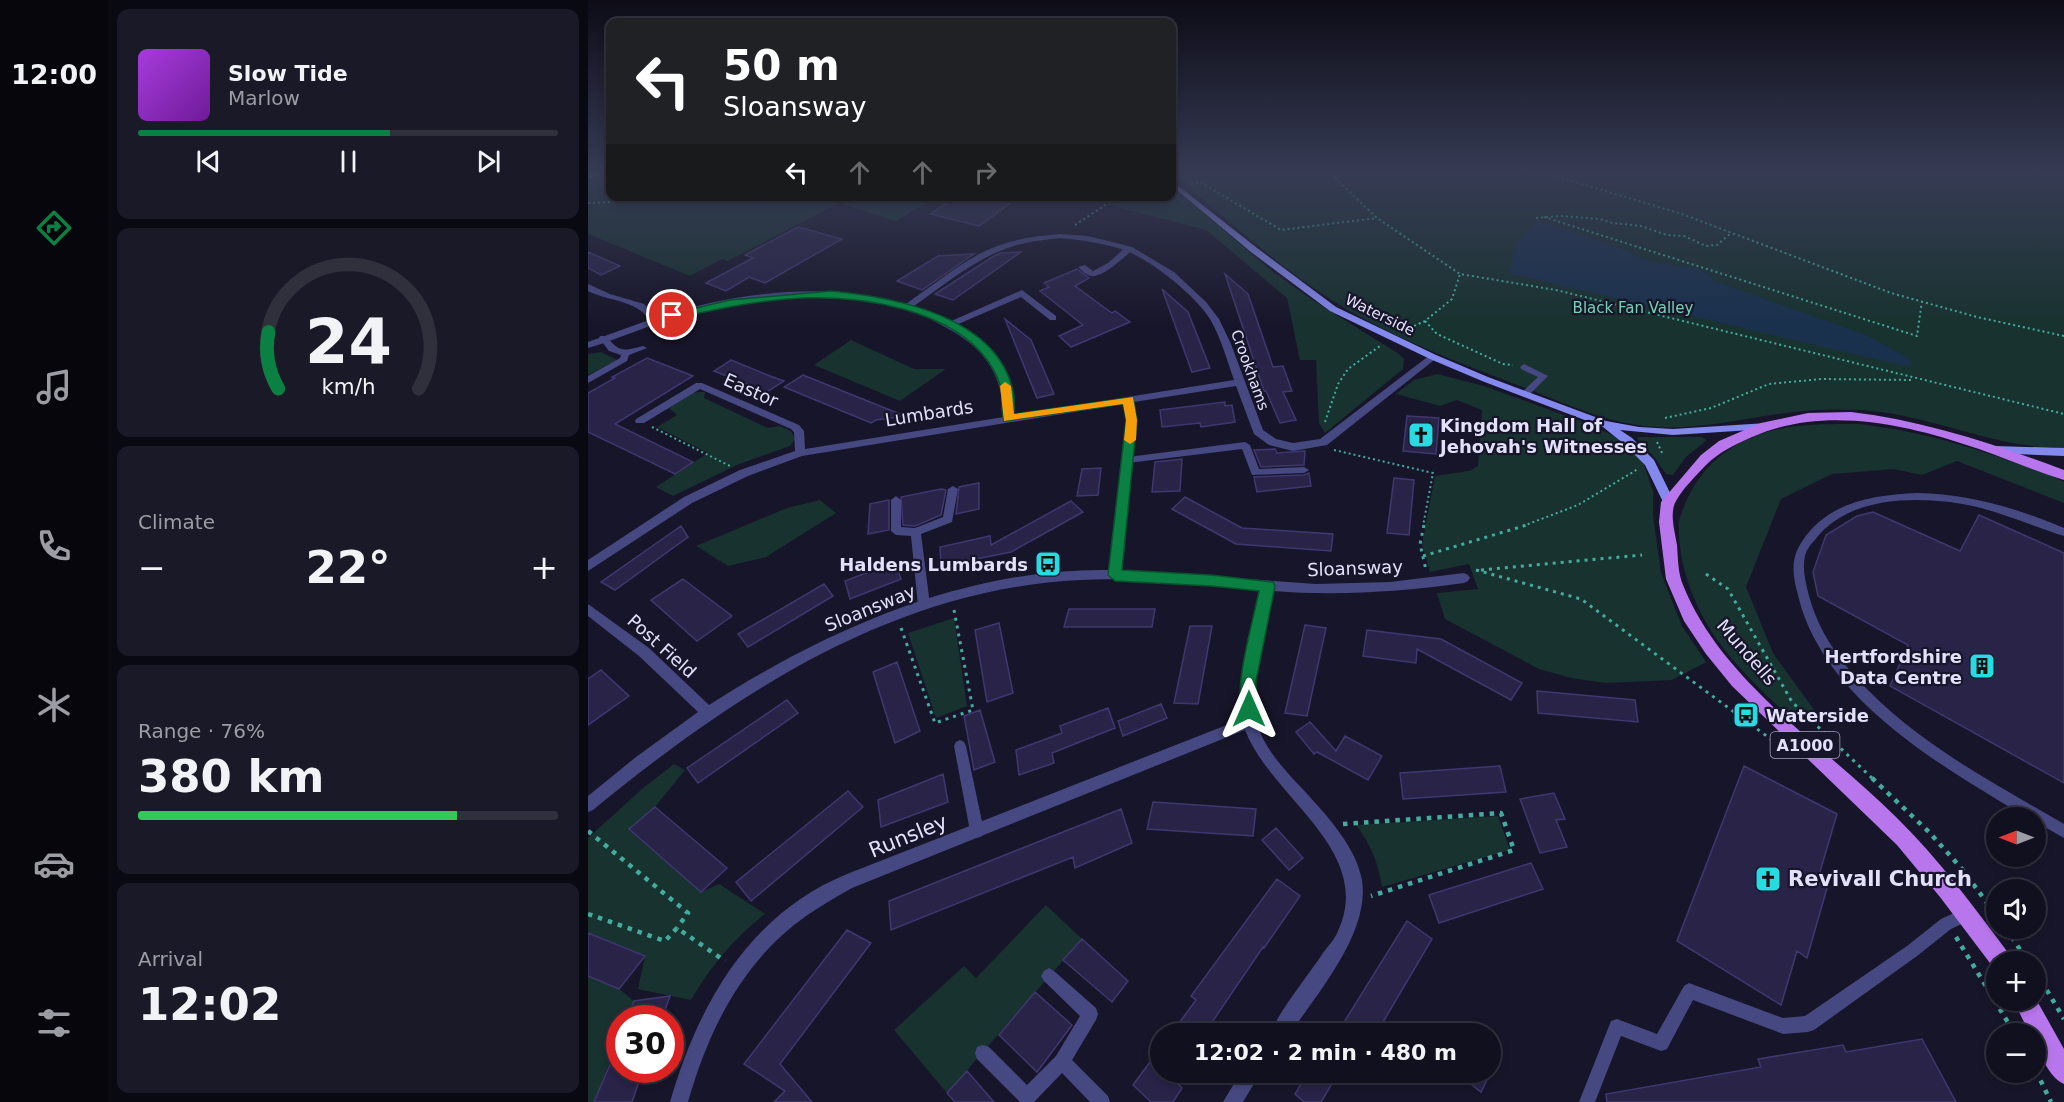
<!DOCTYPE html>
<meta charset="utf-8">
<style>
:root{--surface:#11101f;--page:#1a1928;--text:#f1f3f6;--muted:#9c9da4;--line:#30303d;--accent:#0b8043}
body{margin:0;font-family:"DejaVu Sans",sans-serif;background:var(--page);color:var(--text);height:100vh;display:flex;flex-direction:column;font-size:22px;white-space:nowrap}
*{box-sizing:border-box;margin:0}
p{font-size:20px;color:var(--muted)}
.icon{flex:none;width:33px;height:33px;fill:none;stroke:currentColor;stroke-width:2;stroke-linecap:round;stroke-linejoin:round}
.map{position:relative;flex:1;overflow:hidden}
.drawer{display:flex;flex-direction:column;gap:9px;padding:9px;background:#090911;width:480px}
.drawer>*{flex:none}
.banner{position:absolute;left:18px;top:18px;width:570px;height:183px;border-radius:12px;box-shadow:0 3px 9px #0003,0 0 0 2px var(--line);background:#202124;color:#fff;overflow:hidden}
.needle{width:39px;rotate:270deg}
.controls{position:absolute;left:1398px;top:807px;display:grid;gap:12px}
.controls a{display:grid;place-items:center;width:60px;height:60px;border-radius:50%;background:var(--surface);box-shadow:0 3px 9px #0003,0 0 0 2px var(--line);font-size:30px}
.speed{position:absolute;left:18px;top:1005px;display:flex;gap:12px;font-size:30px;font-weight:700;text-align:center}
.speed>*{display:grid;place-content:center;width:78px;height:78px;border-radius:50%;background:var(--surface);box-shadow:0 3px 9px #0003,0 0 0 2px var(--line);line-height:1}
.speed .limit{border:9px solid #d22;background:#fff;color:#111}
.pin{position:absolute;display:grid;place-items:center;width:51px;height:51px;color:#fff;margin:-26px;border:3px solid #fff;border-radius:50%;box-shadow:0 2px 6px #0007}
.me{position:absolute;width:66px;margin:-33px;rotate:0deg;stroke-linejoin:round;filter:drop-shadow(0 0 4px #0008)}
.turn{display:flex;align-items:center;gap:21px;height:126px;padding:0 18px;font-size:27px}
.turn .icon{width:78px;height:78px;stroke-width:2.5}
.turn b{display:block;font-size:42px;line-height:51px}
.lanes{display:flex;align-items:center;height:57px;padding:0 18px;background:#0003;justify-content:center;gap:30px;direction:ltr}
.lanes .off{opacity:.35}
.big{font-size:45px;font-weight:700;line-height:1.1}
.drawer .tile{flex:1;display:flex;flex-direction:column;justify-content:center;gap:9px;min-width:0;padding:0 21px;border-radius:12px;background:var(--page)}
.drawer .dial{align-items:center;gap:0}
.dial svg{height:156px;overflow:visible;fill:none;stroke:var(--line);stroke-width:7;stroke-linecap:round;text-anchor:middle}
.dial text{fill:var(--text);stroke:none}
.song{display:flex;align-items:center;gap:18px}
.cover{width:72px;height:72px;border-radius:9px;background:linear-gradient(135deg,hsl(280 70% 55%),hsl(280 70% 35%))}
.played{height:6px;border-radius:3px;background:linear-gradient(90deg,var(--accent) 60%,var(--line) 60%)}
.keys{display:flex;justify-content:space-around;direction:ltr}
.heat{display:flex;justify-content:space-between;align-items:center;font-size:33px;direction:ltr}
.charge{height:9px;border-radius:4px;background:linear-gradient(90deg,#34c759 76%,var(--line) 0)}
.trip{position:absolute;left:562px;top:1023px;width:351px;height:60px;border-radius:30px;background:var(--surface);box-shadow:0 3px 9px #0003,0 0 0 2px var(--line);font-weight:700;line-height:60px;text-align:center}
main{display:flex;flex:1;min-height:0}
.dock{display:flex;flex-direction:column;width:108px;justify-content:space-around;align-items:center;background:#07060c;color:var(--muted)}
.dock .icon{width:42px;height:42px}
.dock .selected{color:var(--accent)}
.dock b{font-size:27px;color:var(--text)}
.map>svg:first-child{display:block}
.green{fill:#18322f}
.water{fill:#19314d}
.building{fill:#282347;stroke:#3f3870;stroke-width:1.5}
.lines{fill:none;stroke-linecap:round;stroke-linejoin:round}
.path-far2{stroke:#42ad9f;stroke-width:2;stroke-dasharray:2 3;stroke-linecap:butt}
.path-far1{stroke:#42ad9f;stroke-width:3;stroke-dasharray:3 5;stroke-linecap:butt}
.path{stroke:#42ad9f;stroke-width:4.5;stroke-dasharray:4.5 6;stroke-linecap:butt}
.lane{fill:#464881;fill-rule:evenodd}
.street{fill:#464881;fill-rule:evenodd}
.secondary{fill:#8489ee;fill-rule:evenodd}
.primary{fill:#b876ec;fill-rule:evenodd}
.route{fill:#0b8043;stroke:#07532c;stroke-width:1.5}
.slow{fill:#f59e0b}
.labels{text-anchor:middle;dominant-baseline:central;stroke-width:4.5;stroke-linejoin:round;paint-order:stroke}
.far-park-label{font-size:15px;fill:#75d2b4;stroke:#171529}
.far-street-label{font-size:15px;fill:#e2e0fb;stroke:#171529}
.shield{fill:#171529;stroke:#a5a3bc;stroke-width:1.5}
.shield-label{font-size:16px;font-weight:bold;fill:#e2e0fb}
.street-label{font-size:18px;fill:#e2e0fb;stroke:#171529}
.poi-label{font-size:18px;font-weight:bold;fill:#e2e0fb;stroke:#171529;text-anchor:start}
.near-street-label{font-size:21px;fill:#e2e0fb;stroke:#171529}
.near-poi-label{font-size:21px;font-weight:bold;fill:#e2e0fb;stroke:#171529;text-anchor:start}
</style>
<main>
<nav class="dock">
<b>12:00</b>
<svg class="icon selected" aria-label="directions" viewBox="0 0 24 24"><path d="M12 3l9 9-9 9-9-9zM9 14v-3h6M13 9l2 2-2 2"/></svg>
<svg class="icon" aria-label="music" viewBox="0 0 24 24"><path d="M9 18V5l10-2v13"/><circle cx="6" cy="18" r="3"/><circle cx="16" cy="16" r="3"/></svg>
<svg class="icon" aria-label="phone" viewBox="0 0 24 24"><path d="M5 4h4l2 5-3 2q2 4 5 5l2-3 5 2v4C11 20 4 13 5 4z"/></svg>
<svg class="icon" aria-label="climate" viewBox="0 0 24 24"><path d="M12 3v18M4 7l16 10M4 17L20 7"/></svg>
<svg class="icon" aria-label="car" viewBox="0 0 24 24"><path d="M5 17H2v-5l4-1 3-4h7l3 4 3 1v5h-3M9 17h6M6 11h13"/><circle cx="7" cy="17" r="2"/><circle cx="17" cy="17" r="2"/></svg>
<svg class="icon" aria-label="filters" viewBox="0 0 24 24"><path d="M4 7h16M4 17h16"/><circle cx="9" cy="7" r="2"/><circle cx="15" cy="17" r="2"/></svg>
</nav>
<section class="drawer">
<div class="tile">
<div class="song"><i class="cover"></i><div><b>Slow Tide</b><p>Marlow</p></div></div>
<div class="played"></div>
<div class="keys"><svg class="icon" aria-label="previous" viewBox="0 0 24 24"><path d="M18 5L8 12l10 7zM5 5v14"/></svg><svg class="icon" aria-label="pause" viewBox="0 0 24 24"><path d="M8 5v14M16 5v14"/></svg><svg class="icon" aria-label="next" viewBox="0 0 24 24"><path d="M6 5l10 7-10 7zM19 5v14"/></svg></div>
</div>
<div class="tile dial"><svg viewBox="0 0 100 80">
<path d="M14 69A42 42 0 1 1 86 69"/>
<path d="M14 69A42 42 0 0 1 9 40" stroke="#0b8043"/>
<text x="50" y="56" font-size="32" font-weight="700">24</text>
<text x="50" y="72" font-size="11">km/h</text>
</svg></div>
<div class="tile"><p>Climate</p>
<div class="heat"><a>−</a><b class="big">22°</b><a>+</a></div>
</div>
<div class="tile"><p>Range · 76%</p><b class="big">380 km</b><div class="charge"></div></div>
<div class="tile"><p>Arrival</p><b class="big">12:02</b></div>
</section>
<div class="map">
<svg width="1476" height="1102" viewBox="0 0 1476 1102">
<rect width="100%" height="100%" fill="#171529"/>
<path class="green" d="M584 171H1476V448C1407 449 1342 414 1273 410 1251 409 1228 409 1206 412 1160 417 1114 430 1068 427 1024 425 981 405 940 389 872 363 800 337 739 297 687 263 640 220 592 181L584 174Z
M22 173V196L348 197 308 221 251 203 140 261 134 259 102 276 0 234V180Z
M584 187 684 271 723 299 811 354 816 359 815 369 737 433 731 423 728 360H712L699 298 618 230 520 205 537 198 532 197 584 196Z
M263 340 326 369H358L312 401 226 365Z
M13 352 29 360 0 375V354Z
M849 374 896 386 1003 425 1026 436 1055 462 1065 491V515L1073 573 1094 626 1118 662 1084 680 1018 683 983 678 951 669 857 619 849 593 890 589 881 564 842 572 834 544 847 476 881 471 890 466 894 410 869 400 852 406 808 394 826 380Z
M111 392H117L116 398 180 428 192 426 203 431 207 439 202 446 151 464 85 496 68 487 120 453 69 427 89 415 81 408 103 393Z
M1271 424C1342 432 1399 452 1466 477L1476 482V503L1369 461 1334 475 1306 469 1244 474 1193 499 1158 587 1185 653 1227 711 1206 721C1180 697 1154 673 1133 645 1107 610 1089 565 1091 521 1092 516 1095 510 1097 504 1109 475 1130 453 1158 440 1192 423 1234 424 1271 424Z
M1051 437H1113L1119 440 1098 457 1085 475 1078 474 1067 458 1051 441 1049 438Z
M232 500 248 513 178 557 140 566 108 546 199 508Z
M366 618 379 706 348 718 320 633Z
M86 764 97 770 67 807 41 830 113 892 131 884 177 914C146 938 123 966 103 1000L50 989 57 956 0 933V838L54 789Z
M910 816 922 850 794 887C790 863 783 844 768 825Z
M458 905 494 939 359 1093 306 1030 376 966 388 978Z
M0 976 31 989 46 1001 39 1018H32L31 1038 6 1102H0Z"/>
<path class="water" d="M950 220 1033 249 1063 262 1108 268 1120 274 1126 281 1278 335 1319 357 1325 365 1317 366 921 273 929 241Z"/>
<path class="building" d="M369 196H432L391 226 342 214Z
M210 227 254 239 177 283 161 277 138 291 118 283 165 258 157 255Z
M0 252 32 266 13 275 0 268Z
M433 252 365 300 347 294 406 256 413 253Z
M386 254 334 290 309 281 350 256Z
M489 269 501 278 487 286 524 313 527 311 542 322 483 347 471 336 495 325 452 291 461 287 456 283Z
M637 274 660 294 685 367 695 366 704 391 695 392 708 420 692 423 678 391H676Z
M574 289 600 312 622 368 604 372Z
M417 319 443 340 466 394 449 398Z
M59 358 105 376 27 424 105 462 87 474 0 432V393L27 378 24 377Z
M143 360 182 376 196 381 179 392 126 371Z
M215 375 257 392 317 416 288 420 283 423 196 387Z
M637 402V406L644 405 647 422 613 427 612 423 574 427 572 410Z
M819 416 851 418 848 454 815 451Z
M687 449 689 453 717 451 716 465 673 467 666 450Z
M594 459 592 491 564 492 567 462Z
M513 468 510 495 489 496 494 469Z
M721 473 723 486 669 492 666 477 716 475Z
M806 478 826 480 821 535 799 533Z
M391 483V509L368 514 371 487Z
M353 489 358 490 353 515 327 526 315 525 313 497Z
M597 497 654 528 745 534 743 551 648 544 584 509Z
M301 500V530L280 534 282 504Z
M483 501 495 512 423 552 353 566 352 547 402 536 403 545Z
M1285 512 1372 551 1391 515 1476 553V783L1302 686 1320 645 1230 596 1225 572 1238 535 1269 516Z
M93 526 100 537 27 590 13 582Z
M307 562 313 579 262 599 257 581Z
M95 579 144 616 109 641 63 600Z
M236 584 245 596 160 647 150 634Z
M481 609H567L564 627H476Z
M411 623 425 693 399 702 387 630Z
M717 625 738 628 719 716 697 713Z
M602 626H624L610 704 586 703Z
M779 630 853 639 934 683 923 700 829 649 828 663 775 656Z
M309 662 332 731 307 743 285 672Z
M13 670 41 696 0 725V679Z
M949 691 1047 700 1050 722 950 713Z
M199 700 210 713 110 783 99 768Z
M573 704 579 718 535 736 530 721Z
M520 708 527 728 464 753 466 763 431 775 428 750 474 733 472 726Z
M392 710 407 762 386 770 376 716Z
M722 722 748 751 757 736 794 756 780 780 729 752 726 754 708 732Z
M912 766 918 792 815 799 812 773Z
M1156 766 1249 814 1229 882 1239 888 1219 958 1209 951 1193 1005 1089 941Z
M355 774 360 802 293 827 290 800Z
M260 791 275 807 163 901 148 882Z
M966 793 977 819 968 820 979 847 952 853 932 799Z
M565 802 668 809 665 836 559 829Z
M67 807 139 868 113 892 41 829Z
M533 809 544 843 487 868 485 857 303 930 301 901Z
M688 828 715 858 701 870 674 840Z
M943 863 955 889 851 923 841 895Z
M689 879 712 896 676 948 675 947 616 1034H583L608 1000 603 996Z
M819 921 844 939 788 1034H761L753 1027Z
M259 930 283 943 192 1064 224 1102H186L197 1091 156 1064Z
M0 933 57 956 31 989 0 976Z
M494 939 540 981 524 1002 475 960Z
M447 992 484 1025 449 1072 411 1035Z
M82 996 74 1018H39L46 1001Z
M1334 1039 1368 1102H1019L1018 1094 1173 1067 1170 1059 1255 1045 1258 1052Z
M32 1041V1070H55L44 1102H6Z
M573 1047V1072H578L594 1088 585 1102H563L545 1085Z
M379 1071 406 1102H367L359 1093Z
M720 1072H751L733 1102H716L707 1094Z
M868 1072H903L893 1092Z"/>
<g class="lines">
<path class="path-far2" d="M734 171 746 177 789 218 872 274 968 290 1476 414
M950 171 1091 213 1303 293 1389 317 1476 336
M746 177 789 171
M603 184 612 182 693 230 789 218
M0 203 25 202 43 196
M956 217 1329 336 1334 301
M948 218 974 216 1012 219 1024 223 1053 226 1079 235 1096 236 1118 246 1129 245 1143 233
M487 225 531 196
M837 321 849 334 915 364 925 365
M817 330 837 321 864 299 872 274
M1077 418 1123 408 1181 384 1233 379 1325 380
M737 422 750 384 760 369 792 346
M64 427 142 466
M1069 442 1075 455
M746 450 845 473 835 526
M935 526 990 505 1050 469"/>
<path class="path-far1" d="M836 525 832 544 838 570
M835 556 939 525
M888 570 993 599 1184 740
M893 570 1054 555
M1118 574 1140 589 1204 702 1286 780
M313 628 347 723 385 710 366 610"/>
<path class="path" d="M1284 778 1341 832 1374 869 1408 915
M755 824 913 813 926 850 783 896
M0 831 100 913 89 928
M0 914 77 941 89 928 137 961
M1418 928 1440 962
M1368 937 1427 1034
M1448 972 1476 1019
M1448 1071 1463 1102"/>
<path class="lane" d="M538 247 545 249C537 257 514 278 503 276 498 275 493 270 490 267L497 265 505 271 520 263Z
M91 296 98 298 64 311H61L57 309Z
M12 336H18C32 353 35 351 55 346L59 348 41 355 39 361 0 383V376L32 358 33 355 21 351 11 338Z
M936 364 960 376 940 396 937 397 933 394 934 392 950 377 933 369 932 367Z
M657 442 662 445 671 469 716 467 721 470 716 473 664 475 654 449 540 463 535 460 540 457Z
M365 486 370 489 364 522 333 534 342 605 340 608H332L330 605 323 536 308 535 303 531V500L308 496 313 500V527L327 528 355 517 360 489Z
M1329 493C1381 494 1429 508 1476 528V536C1432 522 1397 504 1350 501 1306 497 1254 503 1226 541 1222 545 1218 551 1217 556 1215 565 1216 575 1218 583 1225 619 1242 648 1266 675 1323 740 1402 781 1476 824V838L1448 822V818H1440C1355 767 1234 699 1210 595 1205 577 1202 560 1213 543 1239 502 1284 495 1329 493Z
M372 740 376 742 378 746 396 831 394 836 389 838 384 836 382 831 366 746 368 742Z
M1379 907 1384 909 1386 914 1384 919 1363 929 1329 956 1226 1030 1220 1032 1195 1034 1105 1000 1079 1049 1073 1051 1033 1036 1007 1102H991L1023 1021 1029 1019 1069 1034 1096 986 1101 983 1195 1018 1217 1016 1319 946 1353 919Z
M461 968 466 971 508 1008 510 1014 508 1020 484 1060 520 1096 522 1102H502L474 1073 446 1102H432L389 1059 387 1053 389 1047 395 1045 401 1047 439 1085 468 1056 492 1016 456 981 453 976 456 971Z"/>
<path class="street" d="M472 234 500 236 544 247 586 272 618 302 631 319 643 344 675 430 688 439 705 443 732 439 842 355 845 354 850 357 739 445 705 451 681 445 666 434 648 386 546 402 548 420 534 570 728 584 802 582 876 573 880 575 882 578 880 581 876 583C812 592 749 596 685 591 677 633 658 685 670 726 678 753 703 776 721 796 742 819 768 848 774 880 782 933 730 992 702 1034H682C692 1009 720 976 735 953 740 946 747 939 750 931 787 850 683 798 657 730L264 888C244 899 224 911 206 925 150 970 119 1035 100 1102H82C110 1005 161 914 259 874L654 719 653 681 673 590C613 585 552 577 492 580 305 589 145 695 5 810L0 812V796L48 757 110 712 51 656 0 616V604L61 648 121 705C240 629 377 568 521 570L538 420 536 404 214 456 160 476 104 503 0 571V560L96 497 152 470 207 451 206 432 203 429 112 389 56 423H48L47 421 48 419 108 383H114L211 425 216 431 217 449 416 417C414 372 396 348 357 327 349 323 341 317 333 314 262 284 163 296 91 317 60 325 31 339 0 348V342L61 320C50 300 19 301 0 291V284L22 294 56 304 69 317C149 293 236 280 318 304 342 287 366 268 391 254 416 241 444 236 472 234ZM472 238C494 240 515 243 536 250 562 259 607 295 622 319 633 338 639 360 646 380L426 415C424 375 403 345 368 325L433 297 462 320H468V316L434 290 361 322 339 310 326 306C355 286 384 261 417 249 435 242 453 240 472 238Z
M653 1072H673L655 1102H635Z"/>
<path class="secondary" d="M12 171H22L0 179V175Z
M584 181 669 248 748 307 848 355 900 377 1018 421 1051 427 1085 429 1179 423 1184 426 1179 429 1085 435 1032 430 1044 438 1066 460 1086 501 1084 504H1076L1057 465 1036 444 1015 427 894 381 842 359 742 311 663 252 584 186Z
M1407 446 1476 448V456L1403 453 1402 450Z"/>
<path class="primary" d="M1263 412C1338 421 1406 444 1476 470V480C1447 471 1419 459 1391 449 1319 424 1236 405 1164 437 1146 445 1131 452 1117 466 1108 476 1095 488 1088 501 1081 513 1087 532 1089 545 1090 559 1090 573 1095 585 1133 681 1238 747 1309 818 1351 859 1386 907 1421 954L1424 962H1408V971L1352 897 1309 845 1144 686 1118 654 1096 621 1078 579 1071 522 1073 502 1113 455 1131 441 1173 423 1220 413Z
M1448 999 1476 1049V1084C1461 1078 1448 1049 1448 1034H1442L1425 1000Z"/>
</g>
<linearGradient id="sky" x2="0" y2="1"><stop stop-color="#0d0c17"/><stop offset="0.53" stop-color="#363b54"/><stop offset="1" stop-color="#363b54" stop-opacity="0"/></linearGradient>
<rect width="1476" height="325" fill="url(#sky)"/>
<path class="route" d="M243 291C306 297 409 316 425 391 427 398 426 407 426 414L545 397 549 420 534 570 623 575 685 582 687 586 668 681 669 709 666 714 661 716 655 714C644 691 666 618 671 591L623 586 527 581 520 575 538 420 535 404 416 421C413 413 414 403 414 394 413 384 406 370 400 361 380 333 347 318 315 309 233 287 165 301 84 319L79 315 142 300Z"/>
<path class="slow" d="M417 382 423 386 426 414 545 397 549 420 548 440 542 444 536 440 538 420 535 404 416 421 412 386Z"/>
<defs>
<g id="church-square" transform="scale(1.35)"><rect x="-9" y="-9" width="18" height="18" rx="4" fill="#26dbe1" stroke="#171529"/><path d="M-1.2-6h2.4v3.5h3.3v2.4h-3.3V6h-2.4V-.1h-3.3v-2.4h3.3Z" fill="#111"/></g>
<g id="bus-square" transform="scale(1.35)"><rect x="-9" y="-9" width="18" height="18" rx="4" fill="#26dbe1" stroke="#171529"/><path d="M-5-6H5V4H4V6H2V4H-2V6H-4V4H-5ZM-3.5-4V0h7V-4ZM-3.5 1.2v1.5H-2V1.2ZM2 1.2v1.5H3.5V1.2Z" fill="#111"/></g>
<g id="building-square" transform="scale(1.35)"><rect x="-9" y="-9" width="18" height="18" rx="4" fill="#26dbe1" stroke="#171529"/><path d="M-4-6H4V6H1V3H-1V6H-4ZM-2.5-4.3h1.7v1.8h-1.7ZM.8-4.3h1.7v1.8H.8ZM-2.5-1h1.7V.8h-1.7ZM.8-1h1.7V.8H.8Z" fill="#111"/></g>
</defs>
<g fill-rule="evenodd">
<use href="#church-square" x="833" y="435"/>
<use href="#bus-square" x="460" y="564"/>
<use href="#building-square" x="1394" y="666"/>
<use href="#bus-square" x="1158" y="715"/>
<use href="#church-square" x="1180" y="879"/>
</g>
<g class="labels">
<g class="far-park-label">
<text x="1045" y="308">Black Fan Valley</text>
</g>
<g class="far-street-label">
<text transform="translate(792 315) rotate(26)">Waterside</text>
<text transform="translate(662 370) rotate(70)">Crookhams</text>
</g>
<rect class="shield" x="1182.5" y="732" width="69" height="26" rx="4.5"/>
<g class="shield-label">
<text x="1217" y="745">A1000</text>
</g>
<g class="street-label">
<text transform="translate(163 390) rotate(24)">Eastor</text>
<text transform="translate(341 413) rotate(-9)">Lumbards</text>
<text transform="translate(767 568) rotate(-2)">Sloansway</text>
<text transform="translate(282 608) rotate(-22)">Sloansway</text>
<text transform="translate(74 646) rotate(42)">Post Field</text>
<text transform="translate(1159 652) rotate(49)">Mundells</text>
</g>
<g class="poi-label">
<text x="852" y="425">Kingdom Hall of<tspan x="852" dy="21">Jehovah's Witnesses</tspan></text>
<text x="440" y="564" text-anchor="end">Haldens Lumbards</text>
<text x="1374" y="656" text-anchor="end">Hertfordshire<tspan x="1374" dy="21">Data Centre</tspan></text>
<text x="1178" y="715">Waterside</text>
</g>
<g class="near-street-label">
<text transform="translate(320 836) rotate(-22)">Runsley</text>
</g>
<g class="near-poi-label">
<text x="1200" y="879">Revivall Church</text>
</g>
</g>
</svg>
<div class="controls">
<a><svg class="needle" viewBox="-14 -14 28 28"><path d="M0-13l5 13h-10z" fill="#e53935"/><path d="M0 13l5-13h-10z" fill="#9c9da4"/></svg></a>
<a><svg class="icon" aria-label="sound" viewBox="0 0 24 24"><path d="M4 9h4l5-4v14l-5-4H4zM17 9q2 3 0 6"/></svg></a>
<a>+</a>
<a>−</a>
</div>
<div class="speed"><div class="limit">30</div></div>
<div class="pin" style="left:84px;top:315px;background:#d93025"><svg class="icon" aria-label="arrive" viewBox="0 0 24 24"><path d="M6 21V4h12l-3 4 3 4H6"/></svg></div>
<svg class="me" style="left:661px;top:709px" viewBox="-20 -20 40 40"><path d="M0-17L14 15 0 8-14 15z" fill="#0b8043" stroke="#fff" stroke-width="4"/></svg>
<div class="trip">12:02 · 2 min · 480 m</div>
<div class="banner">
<div class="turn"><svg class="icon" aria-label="left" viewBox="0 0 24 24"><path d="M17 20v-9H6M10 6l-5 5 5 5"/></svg><div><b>50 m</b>Sloansway</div></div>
<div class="lanes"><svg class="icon" aria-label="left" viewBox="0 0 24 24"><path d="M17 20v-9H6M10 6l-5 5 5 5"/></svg><svg class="icon off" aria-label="ahead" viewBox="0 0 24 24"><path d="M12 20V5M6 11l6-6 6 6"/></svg><svg class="icon off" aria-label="ahead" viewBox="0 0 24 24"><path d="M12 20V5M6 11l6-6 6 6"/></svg><svg class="icon off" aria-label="right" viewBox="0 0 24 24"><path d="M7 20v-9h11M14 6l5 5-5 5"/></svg></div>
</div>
</div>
</main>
